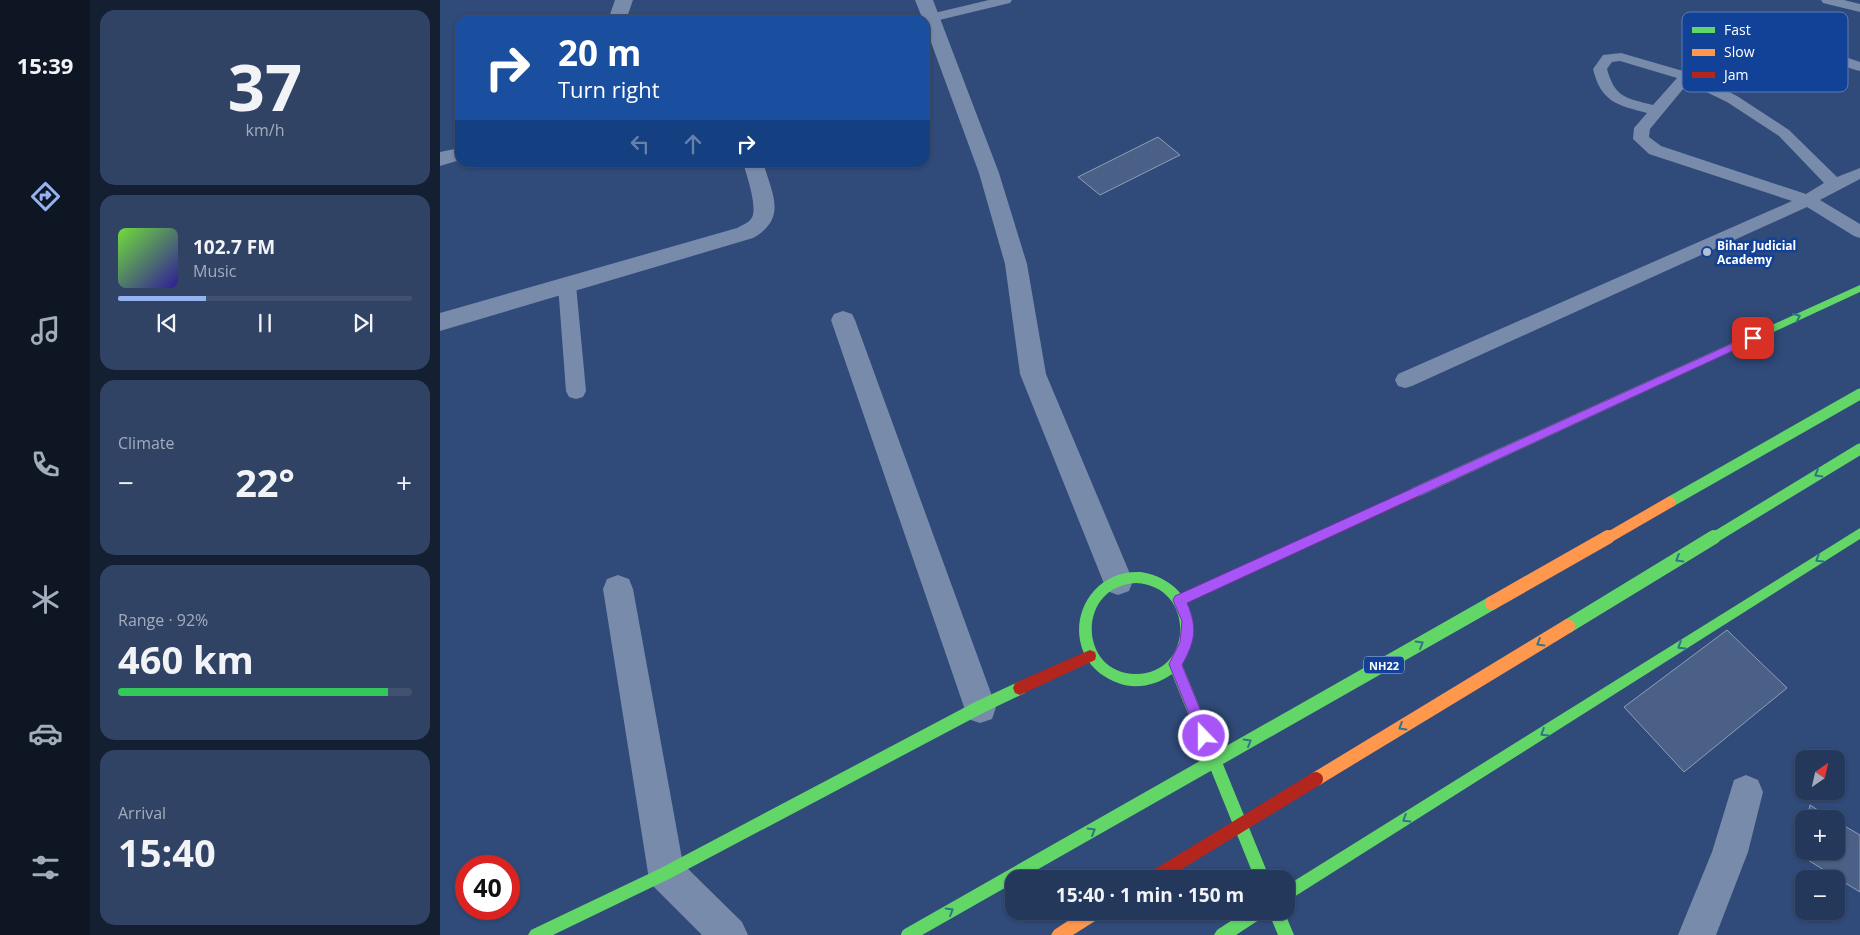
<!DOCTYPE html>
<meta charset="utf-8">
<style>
:root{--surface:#24385b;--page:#304364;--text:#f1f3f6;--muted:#a3acbb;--line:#415271;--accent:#95b2f1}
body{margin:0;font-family:"Open Sans",sans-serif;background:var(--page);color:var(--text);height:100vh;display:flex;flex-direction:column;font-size:19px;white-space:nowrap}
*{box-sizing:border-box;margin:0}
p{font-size:16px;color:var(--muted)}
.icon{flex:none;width:28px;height:28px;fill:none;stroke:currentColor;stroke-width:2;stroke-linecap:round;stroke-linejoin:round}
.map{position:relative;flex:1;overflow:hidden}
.panel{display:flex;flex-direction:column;gap:10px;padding:10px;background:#141f32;width:350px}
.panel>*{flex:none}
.hud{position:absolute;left:15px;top:15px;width:475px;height:152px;border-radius:15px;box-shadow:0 1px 4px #0004,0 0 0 1px var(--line);background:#1a4fa0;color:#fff;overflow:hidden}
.needle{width:32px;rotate:34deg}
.fabs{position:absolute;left:1355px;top:750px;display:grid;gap:10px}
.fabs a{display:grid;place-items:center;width:50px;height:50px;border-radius:10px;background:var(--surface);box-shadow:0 1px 4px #0004,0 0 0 1px var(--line);font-size:25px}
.speed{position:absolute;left:15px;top:855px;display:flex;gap:10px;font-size:25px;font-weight:700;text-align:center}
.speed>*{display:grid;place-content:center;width:65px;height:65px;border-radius:50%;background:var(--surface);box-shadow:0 1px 4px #0004,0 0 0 1px var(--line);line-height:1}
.speed .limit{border:8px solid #d22;background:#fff;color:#111}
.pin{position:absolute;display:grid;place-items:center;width:42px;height:42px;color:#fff;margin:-21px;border-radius:10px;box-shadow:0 2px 8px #0006}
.me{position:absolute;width:55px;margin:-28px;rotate:338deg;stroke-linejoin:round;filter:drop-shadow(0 0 4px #0008)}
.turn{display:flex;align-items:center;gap:18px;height:105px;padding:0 20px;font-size:22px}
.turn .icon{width:65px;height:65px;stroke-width:2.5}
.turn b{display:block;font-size:35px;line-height:42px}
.lanes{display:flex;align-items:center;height:48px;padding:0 20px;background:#0003;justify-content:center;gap:25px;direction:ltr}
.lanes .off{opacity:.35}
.big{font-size:38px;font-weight:700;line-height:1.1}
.panel .widget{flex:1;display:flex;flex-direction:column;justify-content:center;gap:8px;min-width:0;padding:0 18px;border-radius:15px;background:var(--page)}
.panel .dial{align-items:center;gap:0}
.dial b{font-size:65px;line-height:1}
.song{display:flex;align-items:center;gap:15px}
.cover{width:60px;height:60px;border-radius:8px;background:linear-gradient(135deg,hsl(100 70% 55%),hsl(250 70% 35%))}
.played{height:5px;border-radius:2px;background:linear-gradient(90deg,var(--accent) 30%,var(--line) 30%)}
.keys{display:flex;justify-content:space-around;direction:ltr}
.heat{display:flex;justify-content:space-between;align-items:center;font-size:28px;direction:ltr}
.charge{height:8px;border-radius:4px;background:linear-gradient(90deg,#34c759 92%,var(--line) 0)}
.trip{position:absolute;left:565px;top:870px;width:290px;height:50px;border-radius:15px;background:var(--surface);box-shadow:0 1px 4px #0004,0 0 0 1px var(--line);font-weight:700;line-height:50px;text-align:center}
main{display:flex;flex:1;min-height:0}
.tab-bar{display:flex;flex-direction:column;width:90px;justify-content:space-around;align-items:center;background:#0e1624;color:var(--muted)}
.tab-bar .icon{width:35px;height:35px}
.tab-bar .active{color:var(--accent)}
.tab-bar b{font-size:22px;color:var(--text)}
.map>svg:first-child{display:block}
.building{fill:#4b6086;stroke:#8e9eb8}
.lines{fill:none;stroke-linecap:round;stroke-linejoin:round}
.lane{fill:#798bab;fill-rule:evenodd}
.street{fill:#798bab;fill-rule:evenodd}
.fast{fill:#63d668;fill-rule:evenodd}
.slow{fill:#ff974d;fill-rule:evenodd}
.jam{fill:#b3261e;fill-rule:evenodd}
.fast-bridge-far1{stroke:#63d668;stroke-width:11}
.fast-bridge{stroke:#63d668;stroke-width:14}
.slow-bridge-far1{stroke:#ff974d;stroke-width:11}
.slow-bridge{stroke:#ff974d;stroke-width:14}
.jam-bridge{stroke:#b3261e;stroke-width:14}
.oneway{stroke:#2e7687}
.route{fill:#a855f7;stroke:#6d37a1}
.poi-dot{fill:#b7c0d0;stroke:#124297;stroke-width:2}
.labels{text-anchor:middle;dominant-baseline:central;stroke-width:5;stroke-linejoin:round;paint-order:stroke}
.shield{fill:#124297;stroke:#b8c6e0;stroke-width:1}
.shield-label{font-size:11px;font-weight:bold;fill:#fff}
.poi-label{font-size:12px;font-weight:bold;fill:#fff;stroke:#124297;text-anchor:start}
.key{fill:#124297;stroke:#597bb6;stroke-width:1}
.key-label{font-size:14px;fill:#fff}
</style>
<main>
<nav class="tab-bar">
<b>15:39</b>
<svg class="icon active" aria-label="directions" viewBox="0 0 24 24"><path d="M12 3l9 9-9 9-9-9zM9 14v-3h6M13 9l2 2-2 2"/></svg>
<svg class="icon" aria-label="music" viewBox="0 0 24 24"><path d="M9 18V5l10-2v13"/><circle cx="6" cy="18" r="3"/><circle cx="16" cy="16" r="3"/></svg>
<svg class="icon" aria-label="phone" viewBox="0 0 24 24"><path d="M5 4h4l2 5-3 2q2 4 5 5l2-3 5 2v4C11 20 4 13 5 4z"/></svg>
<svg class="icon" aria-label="climate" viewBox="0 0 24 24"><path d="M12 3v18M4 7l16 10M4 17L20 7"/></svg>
<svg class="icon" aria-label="car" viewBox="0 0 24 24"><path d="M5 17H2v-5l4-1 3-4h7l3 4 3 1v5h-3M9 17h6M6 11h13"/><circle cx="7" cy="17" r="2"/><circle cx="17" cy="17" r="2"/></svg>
<svg class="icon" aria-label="filters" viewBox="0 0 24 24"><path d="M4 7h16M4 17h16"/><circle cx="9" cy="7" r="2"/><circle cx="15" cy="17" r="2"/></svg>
</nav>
<section class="panel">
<div class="widget dial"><b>37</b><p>km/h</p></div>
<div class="widget">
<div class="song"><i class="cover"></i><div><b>102.7 FM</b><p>Music</p></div></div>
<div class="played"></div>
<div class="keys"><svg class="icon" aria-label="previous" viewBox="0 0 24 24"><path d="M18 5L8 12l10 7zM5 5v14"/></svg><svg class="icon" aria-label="pause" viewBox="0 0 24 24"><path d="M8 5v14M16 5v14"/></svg><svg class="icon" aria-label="next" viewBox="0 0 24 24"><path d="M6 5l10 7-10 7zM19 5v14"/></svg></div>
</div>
<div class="widget"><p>Climate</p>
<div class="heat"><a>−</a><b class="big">22°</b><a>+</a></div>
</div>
<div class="widget"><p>Range · 92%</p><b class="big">460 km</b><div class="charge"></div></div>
<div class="widget"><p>Arrival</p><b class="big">15:40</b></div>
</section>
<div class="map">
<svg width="1420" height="935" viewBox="0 0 1420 935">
<rect width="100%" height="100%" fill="#304a79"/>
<path class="building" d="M718 137 740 155 660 195 638 177Z
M1287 630 1347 688 1244 772 1184 707Z
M1370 805 1392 819H1367Z
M1396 821 1420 835V892L1358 854 1364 830V851H1396Z"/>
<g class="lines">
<path class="lane" d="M549 0H572L570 3 491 22 484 18 486 15Z
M1381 0H1404L1420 4V12L1383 3Z
M1294 25 1323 29 1420 62V71C1395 65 1309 26 1290 34 1281 38 1263 66 1255 75L1297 96 1349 130 1397 177 1420 168V179L1380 200 1420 224V238L1414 236 1367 207 972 386 965 388 958 386 955 380 958 374 1352 201 1209 154 1193 139 1194 128 1207 113C1177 105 1161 102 1153 69L1163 55 1181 53 1243 71 1273 33 1284 27ZM1180 61 1237 78 1213 105C1186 98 1175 98 1167 69L1172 62ZM1248 83 1287 102 1339 136 1384 183 1366 194 1221 146 1209 137 1210 129Z
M127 278 133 280 136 285 146 391 143 397 136 399 129 397 126 391 118 285 121 280Z"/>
<path class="street" d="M175 0H193L186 20H168Z
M475 0H493L559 173 587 264 606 374 693 581 689 591 678 595 667 591 663 581 580 374 565 264 539 173 485 26V20H483Z
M20 148V160L0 166V152Z
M303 162H323C332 194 348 218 313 238L0 331V313L297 228C302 225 308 223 311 219 319 209 306 174 303 162Z
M403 311 412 314 415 320 556 707 552 719 540 723 528 719 524 707 391 320 394 314Z
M178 575 189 579 193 589 243 864 302 922 308 935H262L213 886 208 873 163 589 167 579Z
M1306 775 1318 780 1323 792 1308 852 1276 935H1238L1272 852 1294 780Z"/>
<path class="fast" d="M1420 285V292L980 496 976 497 972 496 970 492 972 488Z
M1420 528V539L846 902V886Z
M701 572C747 579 768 626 742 664L830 879H815L732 674C717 685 696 690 678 683 614 660 634 569 701 572ZM696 583C756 586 754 674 696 674 638 674 636 586 696 583Z
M580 681 585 683 587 688 585 693 545 712 231 878 113 935H88L91 930 221 868 535 702Z
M806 911H828L825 916 796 935H774L777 930Z
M828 911H844L854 935H838Z"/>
<path class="slow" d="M643 911H666L663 916 633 935H611L614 930Z"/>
<path class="jam" d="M976 487 980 488 982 492 980 496 744 604 740 606 736 604 734 600 736 596Z
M650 650 655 652 656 656 655 660 580 695 575 693 573 688 575 683Z"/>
<path class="fast-bridge-far1" d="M1230 502 1420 394
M1272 539 1420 449"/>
<path class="fast-bridge" d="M1128 626 1274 537
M468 935 1052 603"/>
<path class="slow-bridge-far1" d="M1166 539 1230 502"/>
<path class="slow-bridge" d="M1052 603 1168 537
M876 779 1128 626"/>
<path class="jam-bridge" d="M712 879 876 779"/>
</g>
<defs><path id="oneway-chevron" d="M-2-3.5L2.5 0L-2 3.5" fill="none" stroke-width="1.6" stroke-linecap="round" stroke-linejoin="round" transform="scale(1.25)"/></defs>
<g class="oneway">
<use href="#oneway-chevron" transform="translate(1357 317) rotate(-25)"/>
<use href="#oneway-chevron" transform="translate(1378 474) rotate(149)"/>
<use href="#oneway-chevron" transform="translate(1239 559) rotate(149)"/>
<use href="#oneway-chevron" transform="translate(1379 559) rotate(148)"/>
<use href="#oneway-chevron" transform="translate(1100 643) rotate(149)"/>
<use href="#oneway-chevron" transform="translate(980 644) rotate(-30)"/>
<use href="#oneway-chevron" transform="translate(1241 646) rotate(148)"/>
<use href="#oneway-chevron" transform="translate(962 727) rotate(149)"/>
<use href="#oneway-chevron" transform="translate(1104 733) rotate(148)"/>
<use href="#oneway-chevron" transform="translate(808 742) rotate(-30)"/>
<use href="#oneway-chevron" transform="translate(966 819) rotate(148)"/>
<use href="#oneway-chevron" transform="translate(652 831) rotate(-30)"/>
<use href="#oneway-chevron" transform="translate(510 911) rotate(-30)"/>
</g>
<path class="route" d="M1313 334 1316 335V340L747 603C758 629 755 641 742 665L771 736 769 741 764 743 760 741 729 664 740 642 742 621 733 600 735 596Z"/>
<circle class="poi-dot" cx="1267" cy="252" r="5"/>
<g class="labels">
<rect class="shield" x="924" y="656.5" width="40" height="17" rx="4"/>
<g class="shield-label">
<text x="944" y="665">NH22</text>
</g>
<g class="poi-label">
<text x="1277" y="245">Bihar Judicial<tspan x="1277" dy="14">Academy</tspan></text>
</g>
</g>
<rect x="1242" y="12" width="166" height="80" rx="8" class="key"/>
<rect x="1252" y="27" width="23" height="6" fill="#63d668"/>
<rect x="1252" y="49" width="23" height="7" fill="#ff974d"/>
<rect x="1252" y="72" width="23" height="6" fill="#b3261e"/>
<g class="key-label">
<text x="1284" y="35">Fast</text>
<text x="1284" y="57">Slow</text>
<text x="1284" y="80">Jam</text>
</g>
</svg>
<div class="fabs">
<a><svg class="needle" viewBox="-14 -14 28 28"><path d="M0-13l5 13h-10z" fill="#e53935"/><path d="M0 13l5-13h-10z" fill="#a3acbb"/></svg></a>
<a>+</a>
<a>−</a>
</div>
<div class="speed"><div class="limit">40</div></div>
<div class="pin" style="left:1313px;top:338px;background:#d93025"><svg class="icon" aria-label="arrive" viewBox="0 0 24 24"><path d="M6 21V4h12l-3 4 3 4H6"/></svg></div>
<svg class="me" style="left:764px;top:736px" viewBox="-20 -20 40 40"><circle r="17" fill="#a855f7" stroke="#fff" stroke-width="3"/><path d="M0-11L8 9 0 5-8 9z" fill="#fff"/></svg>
<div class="trip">15:40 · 1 min · 150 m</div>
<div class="hud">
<div class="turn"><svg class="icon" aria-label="right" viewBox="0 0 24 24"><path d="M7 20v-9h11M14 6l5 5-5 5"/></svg><div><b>20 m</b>Turn right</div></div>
<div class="lanes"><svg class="icon off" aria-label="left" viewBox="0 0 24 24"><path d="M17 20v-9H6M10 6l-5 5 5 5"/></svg><svg class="icon off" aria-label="ahead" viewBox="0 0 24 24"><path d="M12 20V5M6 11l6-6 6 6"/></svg><svg class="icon" aria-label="right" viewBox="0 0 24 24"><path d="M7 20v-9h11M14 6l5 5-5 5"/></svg></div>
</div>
</div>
</main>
